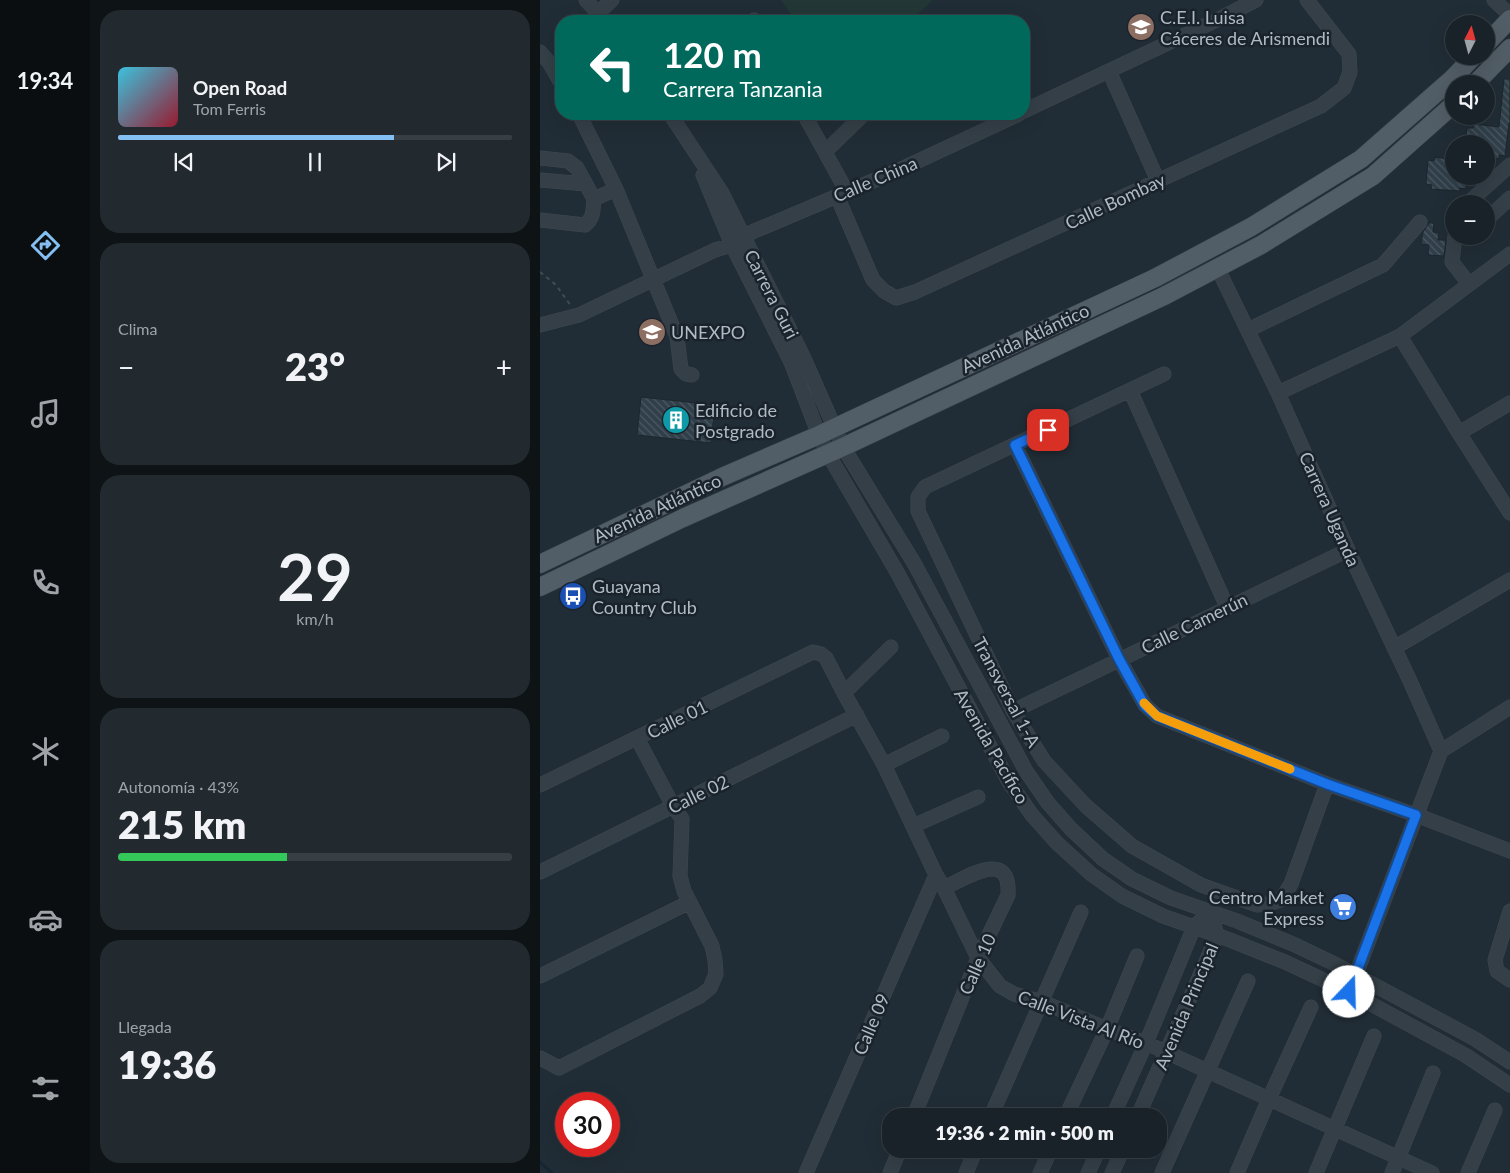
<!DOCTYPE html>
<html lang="es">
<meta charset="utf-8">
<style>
:root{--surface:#192228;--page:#222a30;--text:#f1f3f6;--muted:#9fa4a8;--line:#373f45;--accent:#84bff3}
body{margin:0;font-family:Lato,sans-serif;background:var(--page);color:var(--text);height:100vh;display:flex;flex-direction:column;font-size:19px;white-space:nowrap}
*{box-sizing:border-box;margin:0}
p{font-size:16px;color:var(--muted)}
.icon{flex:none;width:28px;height:28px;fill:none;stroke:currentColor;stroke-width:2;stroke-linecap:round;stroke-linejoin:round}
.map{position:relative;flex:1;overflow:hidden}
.details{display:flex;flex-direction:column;gap:10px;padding:10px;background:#0e1316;width:450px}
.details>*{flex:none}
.top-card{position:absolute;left:15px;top:15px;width:475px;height:105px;border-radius:20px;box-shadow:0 5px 20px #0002,0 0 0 1px var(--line);background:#00695c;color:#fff;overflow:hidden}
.needle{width:32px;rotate:6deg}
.controls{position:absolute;left:905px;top:15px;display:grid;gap:10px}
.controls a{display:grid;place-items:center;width:50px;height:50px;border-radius:50%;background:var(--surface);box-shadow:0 5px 20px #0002,0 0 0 1px var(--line);font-size:25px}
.speed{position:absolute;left:15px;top:1092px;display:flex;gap:10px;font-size:25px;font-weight:700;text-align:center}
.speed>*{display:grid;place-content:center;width:65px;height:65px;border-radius:50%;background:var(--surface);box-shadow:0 5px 20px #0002,0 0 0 1px var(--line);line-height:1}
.speed .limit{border:8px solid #d22;background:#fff;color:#111}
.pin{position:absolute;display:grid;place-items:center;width:42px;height:42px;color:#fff;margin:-21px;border-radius:10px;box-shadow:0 2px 8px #0006}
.me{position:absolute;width:55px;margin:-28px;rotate:21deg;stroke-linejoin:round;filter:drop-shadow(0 0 4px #0008)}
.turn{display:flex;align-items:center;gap:18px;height:105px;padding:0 25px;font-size:22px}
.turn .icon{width:65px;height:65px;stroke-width:2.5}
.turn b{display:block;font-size:35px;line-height:42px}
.big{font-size:38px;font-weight:800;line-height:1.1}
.details .tile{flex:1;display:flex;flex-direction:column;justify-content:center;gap:8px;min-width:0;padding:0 18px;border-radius:20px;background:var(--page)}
.details .dial{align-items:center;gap:0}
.dial b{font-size:65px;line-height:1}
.song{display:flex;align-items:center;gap:15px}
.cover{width:60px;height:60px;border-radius:8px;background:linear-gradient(135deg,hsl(190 70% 55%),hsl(350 70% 35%))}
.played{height:5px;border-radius:2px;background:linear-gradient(90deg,var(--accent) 70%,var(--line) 70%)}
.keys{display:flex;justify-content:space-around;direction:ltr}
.heat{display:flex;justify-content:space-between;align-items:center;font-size:28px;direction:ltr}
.charge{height:8px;border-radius:4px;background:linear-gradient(90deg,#34c759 43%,var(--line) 0)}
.trip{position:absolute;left:342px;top:1108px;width:285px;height:50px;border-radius:20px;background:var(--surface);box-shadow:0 5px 20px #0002,0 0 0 1px var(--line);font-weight:800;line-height:50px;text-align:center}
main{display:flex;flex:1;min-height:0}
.menu{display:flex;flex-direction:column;width:90px;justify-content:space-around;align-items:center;background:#0a0e10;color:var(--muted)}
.menu .icon{width:35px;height:35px}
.menu .on{color:var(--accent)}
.menu b{font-size:22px;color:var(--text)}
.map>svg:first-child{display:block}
.garden{fill:#233737}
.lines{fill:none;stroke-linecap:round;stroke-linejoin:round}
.stream{stroke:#152633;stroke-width:3}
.building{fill:url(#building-back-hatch);stroke:#1c262d}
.minor-casing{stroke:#3e4850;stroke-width:15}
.major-casing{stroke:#3e4850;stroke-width:19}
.path{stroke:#3b504e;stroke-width:2;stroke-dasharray:4 4;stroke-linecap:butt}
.minor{stroke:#343f47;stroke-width:14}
.major{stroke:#525e67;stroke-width:18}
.route-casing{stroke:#114b97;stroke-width:12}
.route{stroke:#1a73e8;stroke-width:9}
.slow{stroke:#f59e0b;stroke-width:9}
.labels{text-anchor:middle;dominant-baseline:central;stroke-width:5;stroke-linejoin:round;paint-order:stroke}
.poi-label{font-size:18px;fill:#afbac4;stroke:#1a232b;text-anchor:start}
.street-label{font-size:18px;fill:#afbac4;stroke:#1a232b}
</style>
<main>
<nav class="menu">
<b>19:34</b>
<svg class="icon on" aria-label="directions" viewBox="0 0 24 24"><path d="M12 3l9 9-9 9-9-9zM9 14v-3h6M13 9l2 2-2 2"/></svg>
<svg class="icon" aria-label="music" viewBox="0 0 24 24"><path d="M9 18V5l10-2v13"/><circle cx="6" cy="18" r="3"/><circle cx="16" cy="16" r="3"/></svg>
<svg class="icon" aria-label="phone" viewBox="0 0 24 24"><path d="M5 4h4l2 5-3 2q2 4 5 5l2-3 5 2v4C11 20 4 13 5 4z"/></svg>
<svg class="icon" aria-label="climate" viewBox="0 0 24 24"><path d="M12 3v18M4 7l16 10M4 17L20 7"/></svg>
<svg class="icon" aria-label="car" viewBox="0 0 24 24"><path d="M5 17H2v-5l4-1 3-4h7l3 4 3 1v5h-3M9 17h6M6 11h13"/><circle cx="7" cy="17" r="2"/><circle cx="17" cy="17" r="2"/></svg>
<svg class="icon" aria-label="filters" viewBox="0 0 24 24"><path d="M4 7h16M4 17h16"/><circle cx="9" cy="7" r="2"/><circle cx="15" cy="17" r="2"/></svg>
</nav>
<section class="details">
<div class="tile">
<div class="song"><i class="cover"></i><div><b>Open Road</b><p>Tom Ferris</p></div></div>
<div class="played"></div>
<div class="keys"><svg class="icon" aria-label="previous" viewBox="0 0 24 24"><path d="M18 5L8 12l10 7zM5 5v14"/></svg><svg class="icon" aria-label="pause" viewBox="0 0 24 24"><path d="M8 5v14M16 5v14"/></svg><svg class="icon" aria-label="next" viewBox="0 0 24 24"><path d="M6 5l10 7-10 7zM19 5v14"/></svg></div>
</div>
<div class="tile"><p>Clima</p>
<div class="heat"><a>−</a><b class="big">23°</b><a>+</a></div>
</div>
<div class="tile dial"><b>29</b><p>km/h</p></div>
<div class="tile"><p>Autonomía · 43%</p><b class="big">215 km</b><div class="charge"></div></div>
<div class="tile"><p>Llegada</p><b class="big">19:36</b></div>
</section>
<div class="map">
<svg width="970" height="1173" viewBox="0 0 970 1173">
<defs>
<pattern id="building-back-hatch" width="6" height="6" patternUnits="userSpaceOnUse" patternTransform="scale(1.25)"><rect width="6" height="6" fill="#303f4a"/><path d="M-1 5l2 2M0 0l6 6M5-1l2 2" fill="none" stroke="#4b5962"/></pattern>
</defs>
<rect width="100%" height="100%" fill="#212d36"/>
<path class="garden" d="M241 0H393L370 21H256Z"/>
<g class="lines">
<path class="stream" d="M0 1162 12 1173"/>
</g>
<path class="building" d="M964 79H970V123H969L965 156 959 155V159L947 157 946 144H925L927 128H933L934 124 959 127Z
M895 157 914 160V176H928L926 189 920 188V191L891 189 892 185 886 184 888 160 894 161Z
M889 223H894L893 232 899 233 898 240H906L904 256 888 255 889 245 881 244 883 232Z
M101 397 175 405 171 443 97 435Z"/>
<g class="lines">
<g class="minor-casing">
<path id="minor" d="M46 0 65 21
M954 0 970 15
M58 13 72 0
M214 20V21
M0 52 9 62 21 83
M569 71 618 181
M484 111 681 18 716 0
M39 114 76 189 137 337 141 369 146 374 152 375
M130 114 182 193 263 356 303 447 374 563 486 771 508 803 531 829 563 859 592 879 631 898 697 921 753 944 797 965 935 1039 970 1062
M264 114 307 192
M285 152 324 114
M0 158 28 161 37 168 54 199 76 189
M163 175 192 245 251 362 279 435 288 454 357 572 469 782 492 815 517 843 551 874 582 896 623 916 690 940 745 962 809 992 925 1055 970 1085
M0 180 46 184
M297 196 333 280 344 291 356 298 375 292 781 106 804 88 810 72 809 54 767 0
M927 204 970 165
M0 220 45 225C54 218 53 209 54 199
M946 220 970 198
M915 236 912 262 929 284
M677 267 738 393 808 550 870 681 901 751
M0 325 39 315 175 250 192 245 212 232 361 169 479 114
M708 330 843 265 880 222
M860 336 919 433 970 513
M624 374 385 487 378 497V511L473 711 504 761 546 806 592 846 661 885 717 905 729 904 741 900 751 884 787 784
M590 390 687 607
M738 393 860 336 970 254
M919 433 970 403
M475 445 579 659 605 705 617 716 787 784 876 815 970 851
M854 648 970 580
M304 693 351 647
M473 711 808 550
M344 765 402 736
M0 785 273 652 281 654 286 658 304 693 344 765 396 875 404 888 438 958 460 986 474 994 502 1002 567 1029 606 1043 892 1173
M373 826 438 797
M0 872 317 715
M970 911 955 960 957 971 970 980
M0 976 150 902
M813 982 901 751 970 707
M0 1058 19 1068 160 996 170 988 176 974 175 960 172 946 144 891 140 876 142 819 133 806 97 738
M374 1116 438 958 468 895C471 847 426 878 404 888
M451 1116 541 912
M526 1116 567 1029 597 956
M573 1116 606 1043 654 927 670 912 677 935 665 964 598 1116
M266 1173 396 875
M350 1173 360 1149
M426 1173 436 1149
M500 1173 511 1149
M548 1173 559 1149
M572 1173 583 1149
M622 1173 708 981
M697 1173 729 1099 771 1007
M776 1173 834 1036
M852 1173 893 1073
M928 1173 955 1110"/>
</g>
<g class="major-casing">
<path id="major" d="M946 44 970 19
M935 84 970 48
M0 564 182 477 279 435 615 278 711 227 821 159 912 79 934 56
M0 587 143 518 303 447 624 296 721 245 833 176 914 104"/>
</g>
<path class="path" d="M0 272 16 285 31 306"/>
<use href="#minor" class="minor"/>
<use href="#major" class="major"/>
</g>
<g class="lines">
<g class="route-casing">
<path id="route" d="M508 430 475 445 579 659 605 706 617 716 787 784 876 815 809 992"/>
</g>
<use href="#route" class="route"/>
<path class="slow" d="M604 703 617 716 750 769"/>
</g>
<defs>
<g id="school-disc" transform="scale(1.4375)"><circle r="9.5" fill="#8d6e63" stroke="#1a232b"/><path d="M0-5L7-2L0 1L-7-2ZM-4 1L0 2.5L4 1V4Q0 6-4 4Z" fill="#fff"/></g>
<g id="university-disc" transform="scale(1.4375)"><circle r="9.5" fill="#8d6e63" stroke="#1a232b"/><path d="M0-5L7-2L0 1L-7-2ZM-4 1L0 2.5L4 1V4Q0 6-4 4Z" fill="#fff"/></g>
<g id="building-disc" transform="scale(1.4375)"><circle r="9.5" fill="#0f9aa8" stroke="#1a232b"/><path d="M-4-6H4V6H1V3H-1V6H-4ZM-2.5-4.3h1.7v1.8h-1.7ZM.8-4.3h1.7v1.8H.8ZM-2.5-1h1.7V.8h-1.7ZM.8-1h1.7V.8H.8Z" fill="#fff"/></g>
<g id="bus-disc" transform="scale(1.4375)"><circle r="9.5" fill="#1a4fb4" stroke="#1a232b"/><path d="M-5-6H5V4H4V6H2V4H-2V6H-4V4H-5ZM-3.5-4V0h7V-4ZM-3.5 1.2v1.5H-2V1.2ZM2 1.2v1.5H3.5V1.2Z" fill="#fff"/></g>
<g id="supermarket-disc" transform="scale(1.4375)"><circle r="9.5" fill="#3f7fe0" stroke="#1a232b"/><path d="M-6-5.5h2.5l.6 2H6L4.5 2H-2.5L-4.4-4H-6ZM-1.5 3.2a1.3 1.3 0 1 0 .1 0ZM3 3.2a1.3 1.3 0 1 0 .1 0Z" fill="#fff"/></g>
</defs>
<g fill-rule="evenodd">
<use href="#school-disc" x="601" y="27"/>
<use href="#university-disc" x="112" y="332"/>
<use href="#building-disc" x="136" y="420"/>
<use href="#bus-disc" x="33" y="596"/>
<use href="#supermarket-disc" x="803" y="907"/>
</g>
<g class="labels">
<g class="poi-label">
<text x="620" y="17">C.E.I. Luisa<tspan x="620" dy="21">Cáceres de Arismendi</tspan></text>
<text x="131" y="332">UNEXPO</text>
<text x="155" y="410">Edificio de<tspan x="155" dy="21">Postgrado</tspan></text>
<text x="52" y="586">Guayana<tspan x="52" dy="21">Country Club</tspan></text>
<text x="784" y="897" text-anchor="end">Centro Market<tspan x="784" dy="21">Express</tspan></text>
</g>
<g class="street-label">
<text transform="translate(335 179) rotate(-23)">Calle China</text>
<text transform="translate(575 201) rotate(-25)">Calle Bombay</text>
<text transform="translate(232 294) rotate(63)">Carrera Guri</text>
<text transform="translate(485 338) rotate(-25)">Avenida Atlántico</text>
<text transform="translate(117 508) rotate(-25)">Avenida Atlántico</text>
<text transform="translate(790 509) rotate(66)">Carrera Uganda</text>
<text transform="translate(654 623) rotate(-26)">Calle Camerún</text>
<text transform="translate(467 692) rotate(62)">Transversal 1-A</text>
<text transform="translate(137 719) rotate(-26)">Calle 01</text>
<text transform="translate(452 746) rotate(60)">Avenida Pacífico</text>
<text transform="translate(158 794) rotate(-26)">Calle 02</text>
<text transform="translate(437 964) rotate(-66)">Calle 10</text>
<text transform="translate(646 1006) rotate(-67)">Avenida Principal</text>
<text transform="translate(541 1019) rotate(21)">Calle Vista Al Río</text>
<text transform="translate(331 1024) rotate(-67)">Calle 09</text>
</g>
</g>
</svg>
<div class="controls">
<a><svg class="needle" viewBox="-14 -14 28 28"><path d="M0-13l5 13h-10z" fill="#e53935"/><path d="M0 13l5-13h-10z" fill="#9fa4a8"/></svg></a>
<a><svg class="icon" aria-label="sound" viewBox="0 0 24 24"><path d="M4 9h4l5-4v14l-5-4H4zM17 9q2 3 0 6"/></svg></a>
<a>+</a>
<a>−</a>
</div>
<div class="speed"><div class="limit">30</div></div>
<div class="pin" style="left:508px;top:430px;background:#d93025"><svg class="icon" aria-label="arrive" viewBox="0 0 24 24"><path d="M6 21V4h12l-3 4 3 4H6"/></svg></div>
<svg class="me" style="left:809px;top:992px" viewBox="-20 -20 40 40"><circle r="19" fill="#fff"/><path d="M0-13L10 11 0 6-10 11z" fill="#1a73e8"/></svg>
<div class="trip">19:36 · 2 min · 500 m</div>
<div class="top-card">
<div class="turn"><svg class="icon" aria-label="left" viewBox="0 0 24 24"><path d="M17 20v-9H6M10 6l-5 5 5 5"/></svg><div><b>120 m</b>Carrera Tanzania</div></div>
</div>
</div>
</main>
